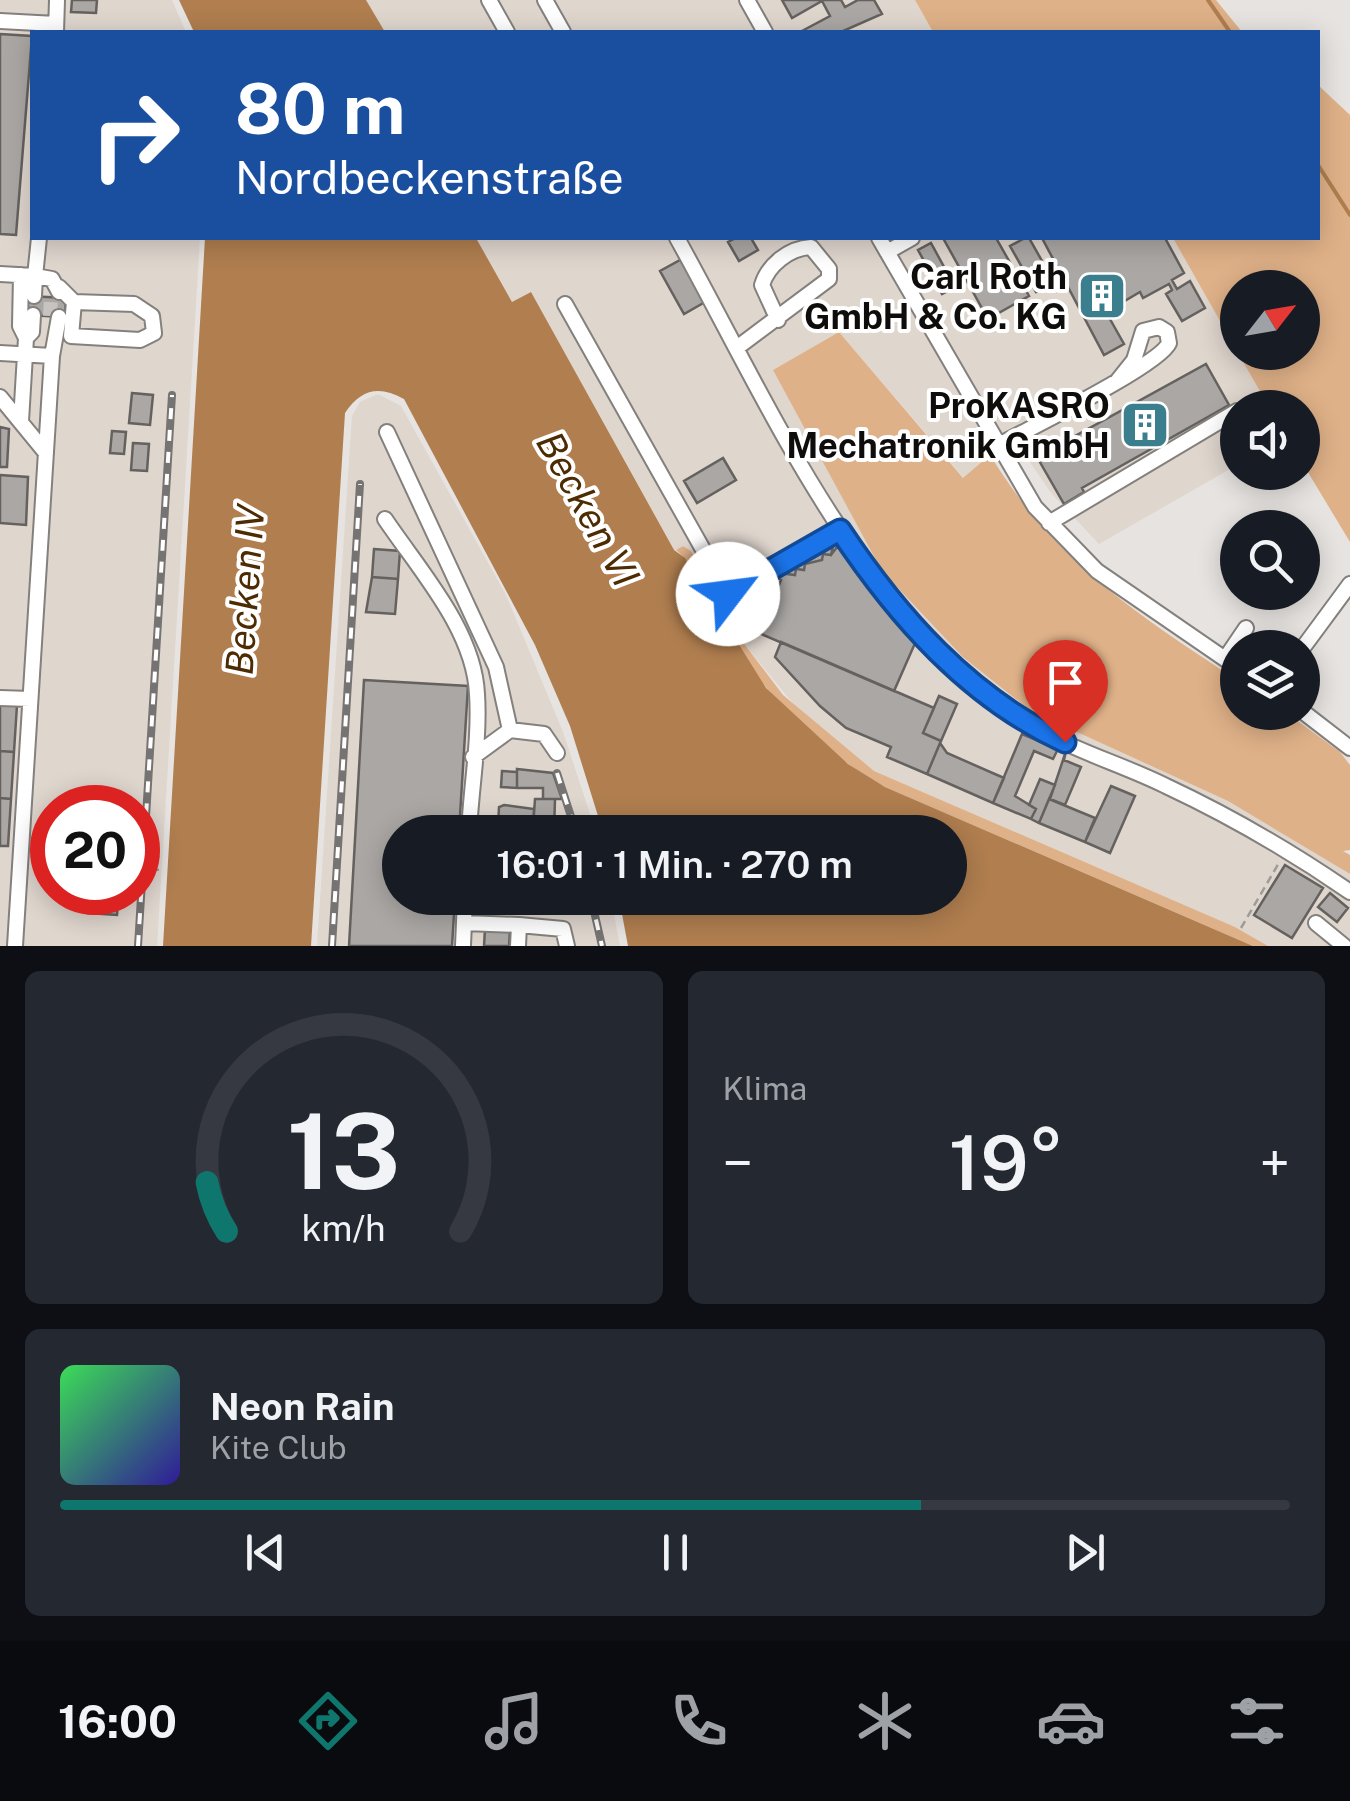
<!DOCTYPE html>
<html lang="de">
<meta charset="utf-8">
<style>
:root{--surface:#171b24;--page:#242831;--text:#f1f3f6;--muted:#9ea1a6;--line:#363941;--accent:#0f766e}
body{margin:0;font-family:"Public Sans",sans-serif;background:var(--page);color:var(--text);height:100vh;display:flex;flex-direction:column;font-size:38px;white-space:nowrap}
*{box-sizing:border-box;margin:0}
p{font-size:32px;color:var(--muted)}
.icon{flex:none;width:55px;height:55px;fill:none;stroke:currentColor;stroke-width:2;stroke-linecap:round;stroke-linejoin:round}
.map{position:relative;height:946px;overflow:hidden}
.sheet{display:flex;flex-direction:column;gap:25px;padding:25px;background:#0d0f14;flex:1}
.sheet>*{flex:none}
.guide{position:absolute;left:30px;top:30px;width:1290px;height:210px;border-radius:0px;box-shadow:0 5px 25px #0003;background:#1a4fa0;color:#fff;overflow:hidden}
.needle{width:65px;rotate:59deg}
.buttons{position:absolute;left:1220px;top:270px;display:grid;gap:20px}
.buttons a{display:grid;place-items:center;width:100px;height:100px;border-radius:50%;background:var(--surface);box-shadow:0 5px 25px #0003;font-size:50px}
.speed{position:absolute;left:30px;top:785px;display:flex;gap:20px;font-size:50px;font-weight:700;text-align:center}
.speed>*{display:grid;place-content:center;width:130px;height:130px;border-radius:50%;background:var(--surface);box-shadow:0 5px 25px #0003;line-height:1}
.speed .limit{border:15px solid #d22;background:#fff;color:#111}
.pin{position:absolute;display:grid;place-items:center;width:85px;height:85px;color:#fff;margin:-102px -42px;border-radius:50% 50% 50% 0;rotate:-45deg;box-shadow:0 0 10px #0007}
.pin .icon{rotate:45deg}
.me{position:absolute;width:110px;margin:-55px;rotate:60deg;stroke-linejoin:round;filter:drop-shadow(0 0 8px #0008)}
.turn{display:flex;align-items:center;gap:35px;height:210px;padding:0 40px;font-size:45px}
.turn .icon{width:130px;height:130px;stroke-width:2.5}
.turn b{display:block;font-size:70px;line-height:85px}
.big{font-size:75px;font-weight:600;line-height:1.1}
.sheet .tile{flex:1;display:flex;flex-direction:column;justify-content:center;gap:15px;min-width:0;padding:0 35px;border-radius:15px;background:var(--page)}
.sheet .dial{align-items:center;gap:0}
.dial svg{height:260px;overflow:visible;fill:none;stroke:var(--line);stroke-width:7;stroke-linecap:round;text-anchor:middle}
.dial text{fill:var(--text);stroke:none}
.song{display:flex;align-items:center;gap:30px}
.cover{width:120px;height:120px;border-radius:15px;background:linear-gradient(135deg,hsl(130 70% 55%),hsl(250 70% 35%))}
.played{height:10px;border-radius:5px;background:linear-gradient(90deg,var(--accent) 70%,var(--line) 70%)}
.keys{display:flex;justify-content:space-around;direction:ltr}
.heat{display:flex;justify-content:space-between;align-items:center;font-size:55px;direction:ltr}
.sheet .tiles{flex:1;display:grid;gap:25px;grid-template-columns:1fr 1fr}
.tile:last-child{grid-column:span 2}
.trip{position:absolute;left:382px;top:815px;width:585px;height:100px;border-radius:50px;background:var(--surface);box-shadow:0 5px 25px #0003;font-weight:600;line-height:100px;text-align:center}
.tabs{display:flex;height:160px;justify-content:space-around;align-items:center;background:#090b0e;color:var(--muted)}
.tabs .icon{width:70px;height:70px}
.tabs .active{color:var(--accent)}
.tabs b{font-size:45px;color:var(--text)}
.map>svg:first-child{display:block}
.built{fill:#dfd6ce;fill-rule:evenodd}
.green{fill:#dfb188}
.water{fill:#b07e4f}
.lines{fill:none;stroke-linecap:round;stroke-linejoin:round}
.stream{stroke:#b07e4f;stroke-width:4}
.building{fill:#aaa7a5;stroke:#64615f;stroke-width:2.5}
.minor-tunnel{stroke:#c6c3c0;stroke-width:14;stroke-dasharray:14 7;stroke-linecap:butt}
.minor-casing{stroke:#83807d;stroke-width:18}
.path{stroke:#9e9c9a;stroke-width:2.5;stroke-dasharray:8 5;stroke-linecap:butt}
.minor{stroke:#fff;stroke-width:14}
.rail-casing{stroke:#767472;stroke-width:8}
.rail{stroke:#fff;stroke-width:4;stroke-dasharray:11;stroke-linecap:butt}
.route-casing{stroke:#114b97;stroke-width:25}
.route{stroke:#1a73e8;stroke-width:18}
.labels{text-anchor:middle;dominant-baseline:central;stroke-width:8;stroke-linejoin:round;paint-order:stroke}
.poi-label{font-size:35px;font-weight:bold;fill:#0e0d0c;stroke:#fff;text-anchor:end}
.water-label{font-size:38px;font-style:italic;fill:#4d2b03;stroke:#fff}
</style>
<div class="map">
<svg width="1350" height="946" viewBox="0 0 1350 946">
<rect width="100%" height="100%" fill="#e6e3e0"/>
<path class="built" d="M0 0H172L186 32H32V238H200L157 946H0ZM52 808H138V892H52Z
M366 0H915L933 32H385Z
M476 238H1173L1269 407 1238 408 1237 465 1099 544 1051 493 1015 440 964 478 839 332 773 370 1031 711 1228 801 1350 874V946H1268L1235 927 874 771 806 719 745 645 691 551 683 546 674 551 531 292 512 302Z
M378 394 401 406 506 595 563 732 596 832H400V898H611L620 946H317L352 416 360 402Z"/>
<path class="green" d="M915 0H1216L1242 32H933Z
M1318 85 1350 115V542L1303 464 1302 408 1269 407 1238 353 1302 352V288H1238L1237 351 1173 238H1318Z
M839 332 963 478 990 455C1056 562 1135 613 1237 680L1238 712 1287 713 1340 752 1350 765V850L1343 851 1350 855V874L1228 801 1031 711 963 657 882 571 773 370Z
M683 546 691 551 745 645 783 695 874 771 1235 927 1268 946H1253L885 787C824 753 770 702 734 642 716 614 701 571 676 550Z"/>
<path class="water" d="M179 0H366L385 32H194Z
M205 238H476L512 302 531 292 674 550 685 558 766 688 848 764 885 787 1253 946H628L619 898H950V832H603L570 726 535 645 404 399C379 385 361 389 345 413L311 946H163Z"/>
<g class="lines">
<path class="stream" d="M1208 0 1230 32
M1318 165 1350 215"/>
</g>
<path class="building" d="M72 0H97L96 13 71 12Z
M782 0H841L845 7 858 0H874L882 14 841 32H800L830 16 822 1 792 18Z
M0 34 32 36 16 235 0 234Z
M736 238H751L758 250 739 261 728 242Z
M943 238H996L1029 296 988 319Z
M1025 238H1029L1054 282 1036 292 1010 246Z
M1042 238H1165L1184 273 1172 280 1177 289 1190 281 1205 308 1182 321 1166 294 1172 290 1169 284 1143 298 1140 292 1106 312 1124 344 1104 355Z
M931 243 955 287 942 294 918 250Z
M682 259 705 302 684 314 660 271Z
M27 296 66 298 65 317 26 315Z
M1206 364 1229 405 1082 488 1084 492 1064 504 1037 457Z
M132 393 153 395 150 425 129 423Z
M0 427 9 429 7 467H0Z
M112 431 126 432 124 454 110 453Z
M133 443 149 444 147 471 131 470Z
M723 458 736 480 697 503 684 481Z
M0 475 28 477 26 525 0 523Z
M834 542 831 555 823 554 822 560 805 564 804 570 796 569 795 575 779 573Z
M837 547 844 550 916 641 894 691 759 633 762 626 753 622 757 613 766 617 781 580 777 578 779 573 795 575 796 569 804 570 805 564 822 560 823 554 831 555Z
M374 549 400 551 398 579 372 577Z
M372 577 398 579 395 614 366 612Z
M781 642 934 708 923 733 941 741 927 774 887 757 891 747 846 728 820 706 775 657Z
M364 680 468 686 459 832H400V898H455L452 946H349Z
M939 696 957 704 941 741 923 733Z
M0 704 17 705 14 752 0 751Z
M1022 734 1058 749 1053 759 1034 751 1015 796 1036 809 1031 819 993 803Z
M940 743 947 753 1004 778 993 803 927 774Z
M0 751 14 752 11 799 0 798Z
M1066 751 1064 760 1081 767 1065 805 1050 799Z
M517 769 553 773 562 799H543V788H517Z
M502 771 517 772V788L501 787Z
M1040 779 1055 785 1039 823 1031 819 1036 809 1029 805Z
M1111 786 1135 796 1110 853 1085 842Z
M0 798 11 799 8 846H0Z
M535 799H555L554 832H497L498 826 533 828Z
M1049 799 1095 818 1085 842 1039 823Z
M504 805 534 809 533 828 498 826 499 807Z
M1285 865 1323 888 1292 938 1254 915Z
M1330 893 1348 908 1337 922 1318 907Z
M89 901 118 903 117 915 88 913Z
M485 929 510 930 509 946H484Z"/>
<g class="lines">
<path class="minor-tunnel" d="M50 316 51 297"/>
<g class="minor-casing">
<path id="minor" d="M489 0 507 32
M545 0 563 32
M747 0 765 32
M0 21 56 24
M56 32 57 0
M677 238C771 407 866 633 1041 731 1081 753 1126 766 1166 786 1230 816 1292 852 1350 892
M879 238 1035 507 1097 571 1238 668
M887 252 912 238
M0 274 35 276 39 238
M59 287 74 302 71 336 140 340 154 333 152 316 134 304 74 302
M34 296 35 276 52 279 59 292
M565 304 728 594 840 529
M26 338 32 332 33 315
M738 347 829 279V269L811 247C789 248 768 265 762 285L778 320
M0 353 52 356 15 946
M52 356 59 317
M0 397 46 453
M21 421 26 338 20 326 21 275
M387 432 496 667 510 730
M997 446C1026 430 1160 365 1169 343L1167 332 1159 327 1143 331 1134 360 1118 380
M385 519C420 571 474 630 477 694 480 739 471 788 469 832
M1049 523 1237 411
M1302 649 1350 584
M1225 659 1246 628
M0 698 30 699
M1302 711 1350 748
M473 757 510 730 544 734 557 753
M464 923 519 925 518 946
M1316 923 1344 946
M519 925 563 929 567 946
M463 946 465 898"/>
</g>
<path class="path" d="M34 864 52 865
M138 869 162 870
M1241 928 1280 861"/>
<use href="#minor" class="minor"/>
<g class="rail-casing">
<path id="rail" d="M557 773 576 832
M591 898 602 946
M138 946 172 395
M332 946 360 484"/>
</g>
<use href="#rail" class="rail"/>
</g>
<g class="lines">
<g class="route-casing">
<path id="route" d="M728 594 840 530C897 616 969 698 1065 742"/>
</g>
<use href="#route" class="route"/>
</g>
<defs>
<g id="building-square" transform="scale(2.5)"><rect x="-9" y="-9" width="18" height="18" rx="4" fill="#3b7e8e" stroke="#fff"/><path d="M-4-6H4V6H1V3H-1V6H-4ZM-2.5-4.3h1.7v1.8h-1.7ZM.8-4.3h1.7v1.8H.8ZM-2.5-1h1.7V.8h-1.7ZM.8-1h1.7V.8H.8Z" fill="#fff"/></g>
</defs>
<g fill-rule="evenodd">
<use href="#building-square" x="1102" y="296"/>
<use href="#building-square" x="1145" y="425"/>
</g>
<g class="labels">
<g class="poi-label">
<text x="1067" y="276">Carl Roth<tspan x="1067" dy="40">GmbH &amp; Co. KG</tspan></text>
<text x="1110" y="405">ProKASRO<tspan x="1110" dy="40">Mechatronik GmbH</tspan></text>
</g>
<g class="water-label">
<text transform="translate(588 509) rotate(61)">Becken VI</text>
<text transform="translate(245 590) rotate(-86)">Becken IV</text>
</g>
</g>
</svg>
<div class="buttons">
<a><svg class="needle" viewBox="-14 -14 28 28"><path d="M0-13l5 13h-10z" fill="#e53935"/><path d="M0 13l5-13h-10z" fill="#9ea1a6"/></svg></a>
<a><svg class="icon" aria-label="sound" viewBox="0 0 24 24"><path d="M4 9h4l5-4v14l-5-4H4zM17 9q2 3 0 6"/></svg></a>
<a><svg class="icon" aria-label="search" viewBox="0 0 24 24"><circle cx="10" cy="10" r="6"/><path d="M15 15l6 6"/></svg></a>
<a><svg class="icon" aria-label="layers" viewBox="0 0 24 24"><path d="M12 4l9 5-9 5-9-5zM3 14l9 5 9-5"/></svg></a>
</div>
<div class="speed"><div class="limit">20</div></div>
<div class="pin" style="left:1065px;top:742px;background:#d93025"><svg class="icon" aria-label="arrive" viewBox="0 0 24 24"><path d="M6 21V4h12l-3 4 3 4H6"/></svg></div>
<svg class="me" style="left:728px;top:594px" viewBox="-20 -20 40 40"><circle r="19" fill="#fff"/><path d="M0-13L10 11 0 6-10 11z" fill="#1a73e8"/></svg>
<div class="trip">16:01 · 1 Min. · 270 m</div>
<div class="guide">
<div class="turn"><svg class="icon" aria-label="right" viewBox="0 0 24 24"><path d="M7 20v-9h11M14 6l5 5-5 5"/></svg><div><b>80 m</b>Nordbeckenstraße</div></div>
</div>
</div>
<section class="sheet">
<div class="tiles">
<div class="tile dial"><svg viewBox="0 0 100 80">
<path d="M14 69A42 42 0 1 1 86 69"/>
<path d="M14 69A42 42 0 0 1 8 54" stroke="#0f766e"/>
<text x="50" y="56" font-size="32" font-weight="700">13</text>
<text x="50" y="72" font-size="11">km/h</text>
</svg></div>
<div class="tile"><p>Klima</p>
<div class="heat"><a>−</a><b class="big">19°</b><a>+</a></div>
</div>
<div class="tile">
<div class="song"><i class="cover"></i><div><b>Neon Rain</b><p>Kite Club</p></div></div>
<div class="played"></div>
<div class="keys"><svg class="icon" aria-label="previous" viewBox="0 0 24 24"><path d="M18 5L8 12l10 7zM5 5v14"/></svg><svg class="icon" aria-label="pause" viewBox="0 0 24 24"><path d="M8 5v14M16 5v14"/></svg><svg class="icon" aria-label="next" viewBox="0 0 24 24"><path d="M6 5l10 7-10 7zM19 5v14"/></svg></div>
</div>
</div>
</section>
<nav class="tabs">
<b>16:00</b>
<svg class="icon active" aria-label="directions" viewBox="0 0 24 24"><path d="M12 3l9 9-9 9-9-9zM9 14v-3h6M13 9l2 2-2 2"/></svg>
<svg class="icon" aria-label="music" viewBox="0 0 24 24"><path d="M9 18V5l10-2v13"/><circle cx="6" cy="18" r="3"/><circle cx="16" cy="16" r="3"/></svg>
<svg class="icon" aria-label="phone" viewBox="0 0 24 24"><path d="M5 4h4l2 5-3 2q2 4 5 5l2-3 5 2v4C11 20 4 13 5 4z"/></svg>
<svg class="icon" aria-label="climate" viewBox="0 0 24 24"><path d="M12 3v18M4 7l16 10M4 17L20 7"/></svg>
<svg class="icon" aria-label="car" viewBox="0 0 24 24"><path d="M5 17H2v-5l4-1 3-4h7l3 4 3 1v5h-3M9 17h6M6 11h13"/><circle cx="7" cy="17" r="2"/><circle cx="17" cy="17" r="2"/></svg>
<svg class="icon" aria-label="filters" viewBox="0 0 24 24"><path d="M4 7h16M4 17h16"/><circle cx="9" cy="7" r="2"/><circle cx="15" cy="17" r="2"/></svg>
</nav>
